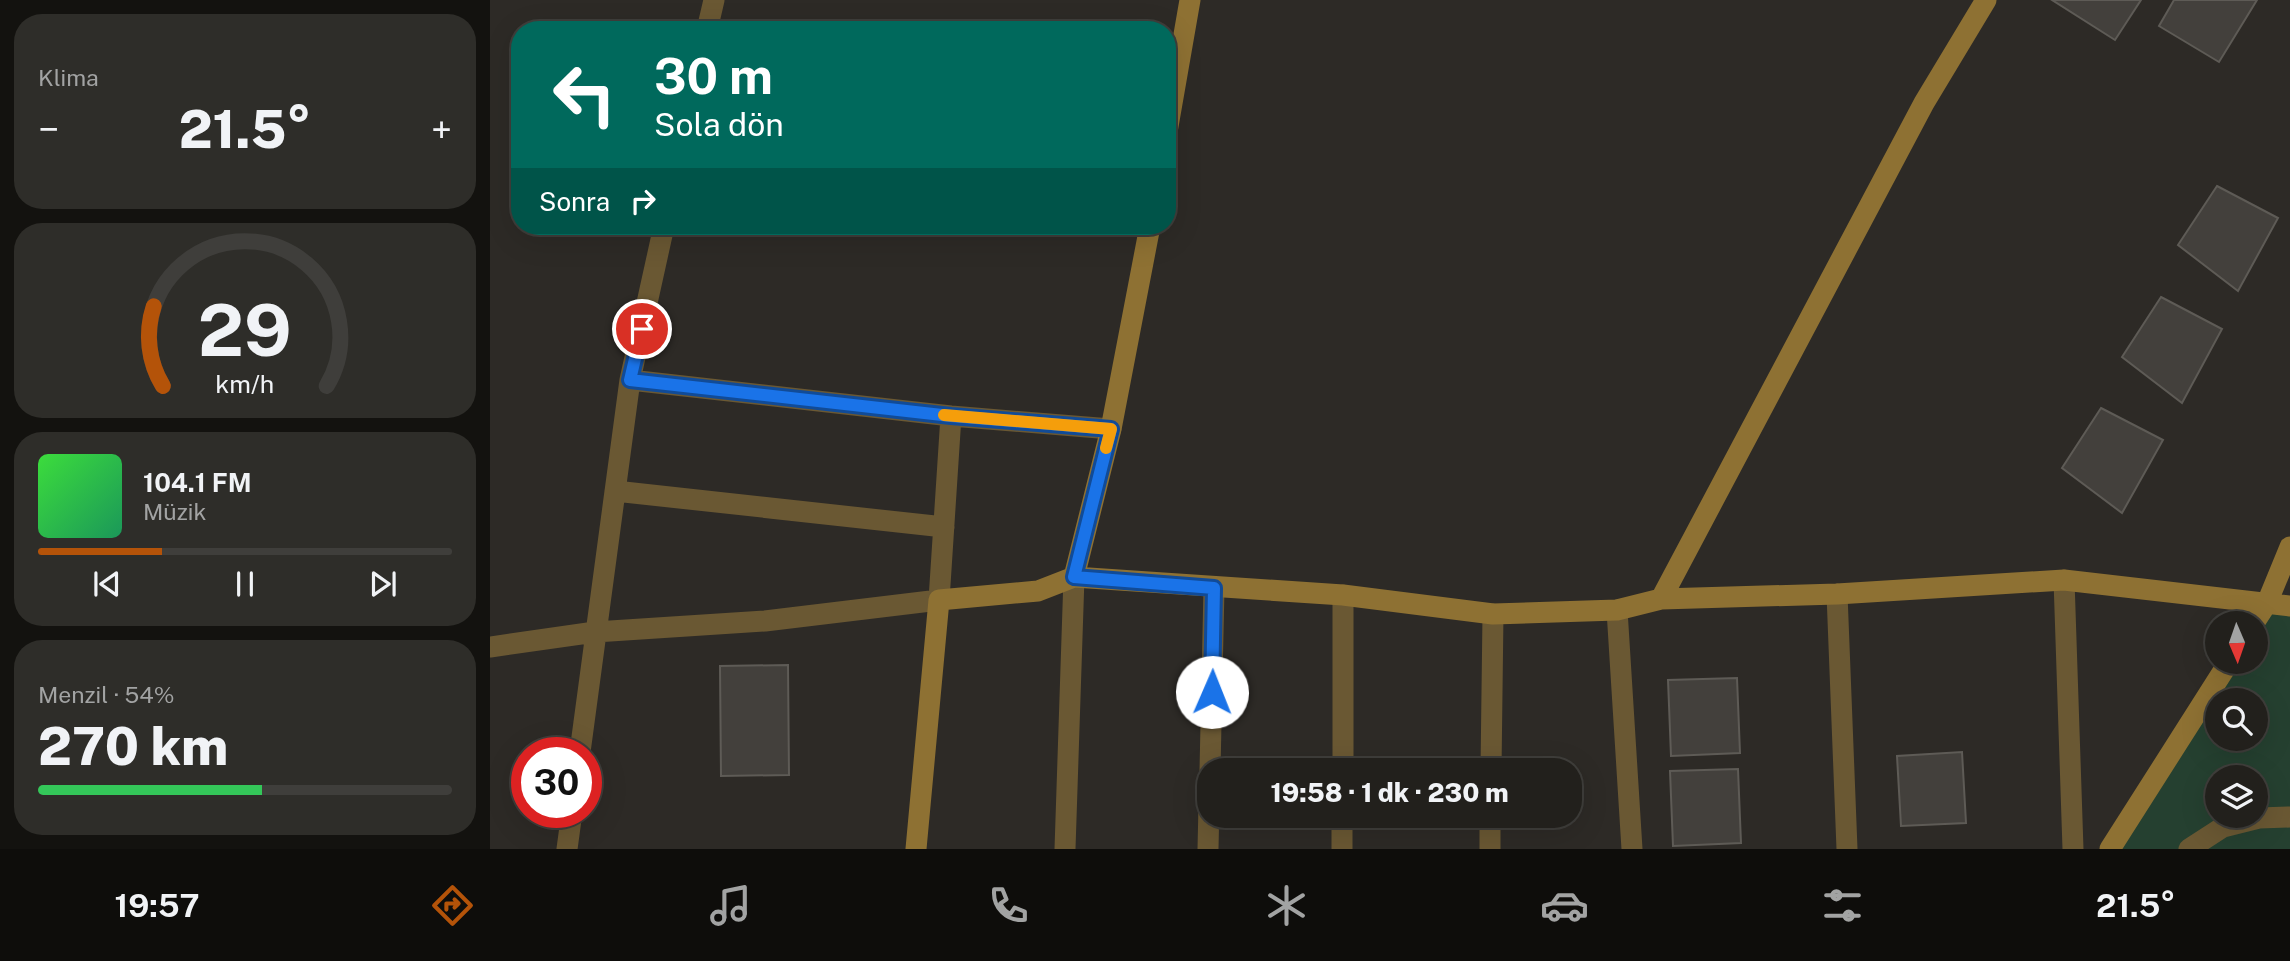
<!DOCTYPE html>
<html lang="tr">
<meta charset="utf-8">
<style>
:root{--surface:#22201c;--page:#2e2d29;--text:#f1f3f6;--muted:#a2a3a3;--line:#3f3e3b;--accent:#b45309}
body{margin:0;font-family:"Public Sans",sans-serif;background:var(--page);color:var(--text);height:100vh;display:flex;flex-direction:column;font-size:26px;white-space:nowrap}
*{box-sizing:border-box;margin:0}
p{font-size:23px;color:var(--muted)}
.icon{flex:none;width:38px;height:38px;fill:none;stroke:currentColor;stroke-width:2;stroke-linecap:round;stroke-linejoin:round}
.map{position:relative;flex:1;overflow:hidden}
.panel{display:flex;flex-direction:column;gap:14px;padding:14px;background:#13120f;width:490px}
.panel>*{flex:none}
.top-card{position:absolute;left:21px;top:21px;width:665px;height:214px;border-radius:28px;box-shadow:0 7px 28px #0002,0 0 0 2px var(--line);background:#00695c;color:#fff;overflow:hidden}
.needle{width:46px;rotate:178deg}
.controls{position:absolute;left:1715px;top:611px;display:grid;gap:14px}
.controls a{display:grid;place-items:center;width:63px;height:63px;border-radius:50%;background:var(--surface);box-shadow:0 7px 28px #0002,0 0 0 2px var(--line);font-size:35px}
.speed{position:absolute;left:21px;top:737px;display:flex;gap:14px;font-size:35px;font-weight:700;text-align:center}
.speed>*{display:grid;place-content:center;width:91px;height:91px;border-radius:50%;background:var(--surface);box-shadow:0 7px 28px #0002,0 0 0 2px var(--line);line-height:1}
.speed .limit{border:10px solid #d22;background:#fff;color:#111}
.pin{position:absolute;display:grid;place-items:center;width:60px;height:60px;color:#fff;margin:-30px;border:4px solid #fff;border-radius:50%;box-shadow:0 2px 7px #0007}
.me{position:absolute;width:77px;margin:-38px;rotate:1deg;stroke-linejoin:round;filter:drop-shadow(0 0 5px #0008)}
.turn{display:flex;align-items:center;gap:24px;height:147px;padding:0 28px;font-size:32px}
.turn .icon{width:91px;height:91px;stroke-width:2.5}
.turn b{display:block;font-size:49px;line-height:60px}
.then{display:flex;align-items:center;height:66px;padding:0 28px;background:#0003;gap:14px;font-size:26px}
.big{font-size:52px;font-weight:800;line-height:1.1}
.panel .tile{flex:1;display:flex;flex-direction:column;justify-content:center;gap:10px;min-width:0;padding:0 24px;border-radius:28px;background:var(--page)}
.panel .dial{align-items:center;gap:0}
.dial svg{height:182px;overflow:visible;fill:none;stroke:var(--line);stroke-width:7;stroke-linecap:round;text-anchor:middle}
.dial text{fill:var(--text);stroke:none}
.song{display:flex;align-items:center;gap:21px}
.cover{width:84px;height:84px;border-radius:10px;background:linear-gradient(135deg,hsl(120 70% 55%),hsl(150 70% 35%))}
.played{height:7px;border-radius:4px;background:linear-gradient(90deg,var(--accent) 30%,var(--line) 30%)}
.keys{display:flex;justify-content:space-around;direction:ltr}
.heat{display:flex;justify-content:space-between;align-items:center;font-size:38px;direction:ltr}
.charge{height:10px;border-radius:5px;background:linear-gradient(90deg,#34c759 54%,var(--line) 0)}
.trip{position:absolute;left:707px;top:758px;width:385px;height:70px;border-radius:28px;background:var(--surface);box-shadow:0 7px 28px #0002,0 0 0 2px var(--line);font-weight:800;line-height:70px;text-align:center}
.tabs{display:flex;height:112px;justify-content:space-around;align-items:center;background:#0e0d0b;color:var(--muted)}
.tabs .icon{width:49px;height:49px}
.tabs .active{color:var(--accent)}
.tabs b{font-size:32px;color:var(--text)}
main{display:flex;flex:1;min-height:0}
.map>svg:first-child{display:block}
.green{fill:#254030;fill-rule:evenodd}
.building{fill:#43403c;stroke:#5e5b56;stroke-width:2}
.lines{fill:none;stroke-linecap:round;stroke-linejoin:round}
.street{stroke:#6a5833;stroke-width:21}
.secondary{stroke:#8e7133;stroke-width:21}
.route-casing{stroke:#114b97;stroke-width:18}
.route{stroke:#1a73e8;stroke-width:12}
.slow{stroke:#f59e0b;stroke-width:12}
</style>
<main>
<section class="panel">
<div class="tile"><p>Klima</p>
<div class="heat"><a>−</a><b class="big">21.5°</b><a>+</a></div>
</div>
<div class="tile dial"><svg viewBox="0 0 100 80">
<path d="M14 69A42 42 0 1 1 86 69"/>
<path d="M14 69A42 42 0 0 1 10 34" stroke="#b45309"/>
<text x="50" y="56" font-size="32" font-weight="700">29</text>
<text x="50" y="72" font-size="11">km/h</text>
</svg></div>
<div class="tile">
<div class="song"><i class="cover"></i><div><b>104.1 FM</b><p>Müzik</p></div></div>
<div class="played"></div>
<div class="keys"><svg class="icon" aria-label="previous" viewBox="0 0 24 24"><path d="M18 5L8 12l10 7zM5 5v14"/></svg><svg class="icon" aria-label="pause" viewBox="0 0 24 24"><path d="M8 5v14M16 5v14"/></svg><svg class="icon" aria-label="next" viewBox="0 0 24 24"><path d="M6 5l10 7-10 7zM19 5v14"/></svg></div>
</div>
<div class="tile"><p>Menzil · 54%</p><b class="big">270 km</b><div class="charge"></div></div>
</section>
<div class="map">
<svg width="1800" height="849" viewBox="0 0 1800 849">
<rect width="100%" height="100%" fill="#2d2a26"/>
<path class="green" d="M1777 603 1800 606V849H1620L1739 662H1766V623ZM1727 700H1766V738H1727ZM1727 777H1766V816H1727Z"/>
<path class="building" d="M1562 0H1651L1625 40Z
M1684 0H1767L1729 62 1669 26Z
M1727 186 1788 218 1748 291 1688 245Z
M1671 297 1732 329 1692 403 1632 357Z
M1611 408 1673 440 1632 513 1572 468Z
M298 665 299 775 231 776 230 666Z
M1247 678 1250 753 1181 756 1178 680Z
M1472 752 1476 823 1411 826 1407 756Z
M1248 769 1251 843 1183 846 1180 771Z"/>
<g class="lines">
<path class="street" d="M217 30 224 0
M140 380 461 416 621 429
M125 491 454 527
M1574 580 1583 849
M1347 594 1357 849
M1127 610 1142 849
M0 647 105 632 275 621 449 600 461 416
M90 752 140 380 174 226
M720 770 724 588
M853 770V595
M1001 770 1003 614
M77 849 82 812
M575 849 584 577
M718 849 719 804
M852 849V816
M1000 849V816
M1699 849 1733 827 1769 818 1800 817"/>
<path class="secondary" d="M677 132 700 0
M584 577 853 595 1003 614 1127 610 1171 599 1347 594 1574 580 1800 606
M1171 599 1434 103 1496 0
M1764 623 1777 603 1800 547
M426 849 449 600 548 591 584 577 621 429 660 226
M1620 849 1739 662"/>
</g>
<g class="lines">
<g class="route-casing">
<path id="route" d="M152 329 140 380 461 416 621 429 584 577 724 588 722 692"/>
</g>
<use href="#route" class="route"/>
<path class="slow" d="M454 415 621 429 616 448"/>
</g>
</svg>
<div class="controls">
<a><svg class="needle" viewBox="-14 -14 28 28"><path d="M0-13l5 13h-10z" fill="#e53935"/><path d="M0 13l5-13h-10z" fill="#a2a3a3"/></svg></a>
<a><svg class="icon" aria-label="search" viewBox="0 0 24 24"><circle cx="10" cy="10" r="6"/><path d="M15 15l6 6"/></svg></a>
<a><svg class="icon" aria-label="layers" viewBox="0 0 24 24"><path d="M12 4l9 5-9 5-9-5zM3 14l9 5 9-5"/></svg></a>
</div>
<div class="speed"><div class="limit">30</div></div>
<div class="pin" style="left:152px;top:329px;background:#d93025"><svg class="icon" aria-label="arrive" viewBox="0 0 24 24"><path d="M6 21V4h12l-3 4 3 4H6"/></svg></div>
<svg class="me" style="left:722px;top:692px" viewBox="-20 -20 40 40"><circle r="19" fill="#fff"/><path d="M0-13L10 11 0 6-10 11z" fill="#1a73e8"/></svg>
<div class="trip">19:58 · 1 dk · 230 m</div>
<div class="top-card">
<div class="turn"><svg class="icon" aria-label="left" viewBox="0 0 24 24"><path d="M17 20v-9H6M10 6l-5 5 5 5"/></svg><div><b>30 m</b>Sola dön</div></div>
<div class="then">Sonra<svg class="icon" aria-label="right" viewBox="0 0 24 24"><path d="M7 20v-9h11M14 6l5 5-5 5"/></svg></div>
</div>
</div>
</main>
<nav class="tabs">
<b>19:57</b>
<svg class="icon active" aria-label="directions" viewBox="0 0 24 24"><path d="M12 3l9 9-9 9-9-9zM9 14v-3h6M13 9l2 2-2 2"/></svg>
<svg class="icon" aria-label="music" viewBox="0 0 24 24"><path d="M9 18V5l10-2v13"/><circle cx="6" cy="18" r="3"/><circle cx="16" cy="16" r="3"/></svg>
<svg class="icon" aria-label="phone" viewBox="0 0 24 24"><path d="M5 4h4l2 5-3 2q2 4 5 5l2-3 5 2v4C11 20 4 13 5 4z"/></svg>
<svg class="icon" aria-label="climate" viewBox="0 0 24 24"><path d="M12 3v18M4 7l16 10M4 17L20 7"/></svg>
<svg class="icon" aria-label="car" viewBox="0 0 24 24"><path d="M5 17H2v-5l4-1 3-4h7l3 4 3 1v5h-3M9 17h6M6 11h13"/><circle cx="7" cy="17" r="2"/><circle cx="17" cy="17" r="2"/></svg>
<svg class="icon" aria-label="filters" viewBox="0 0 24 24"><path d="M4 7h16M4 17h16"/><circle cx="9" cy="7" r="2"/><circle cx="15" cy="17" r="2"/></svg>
<b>21.5°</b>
</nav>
